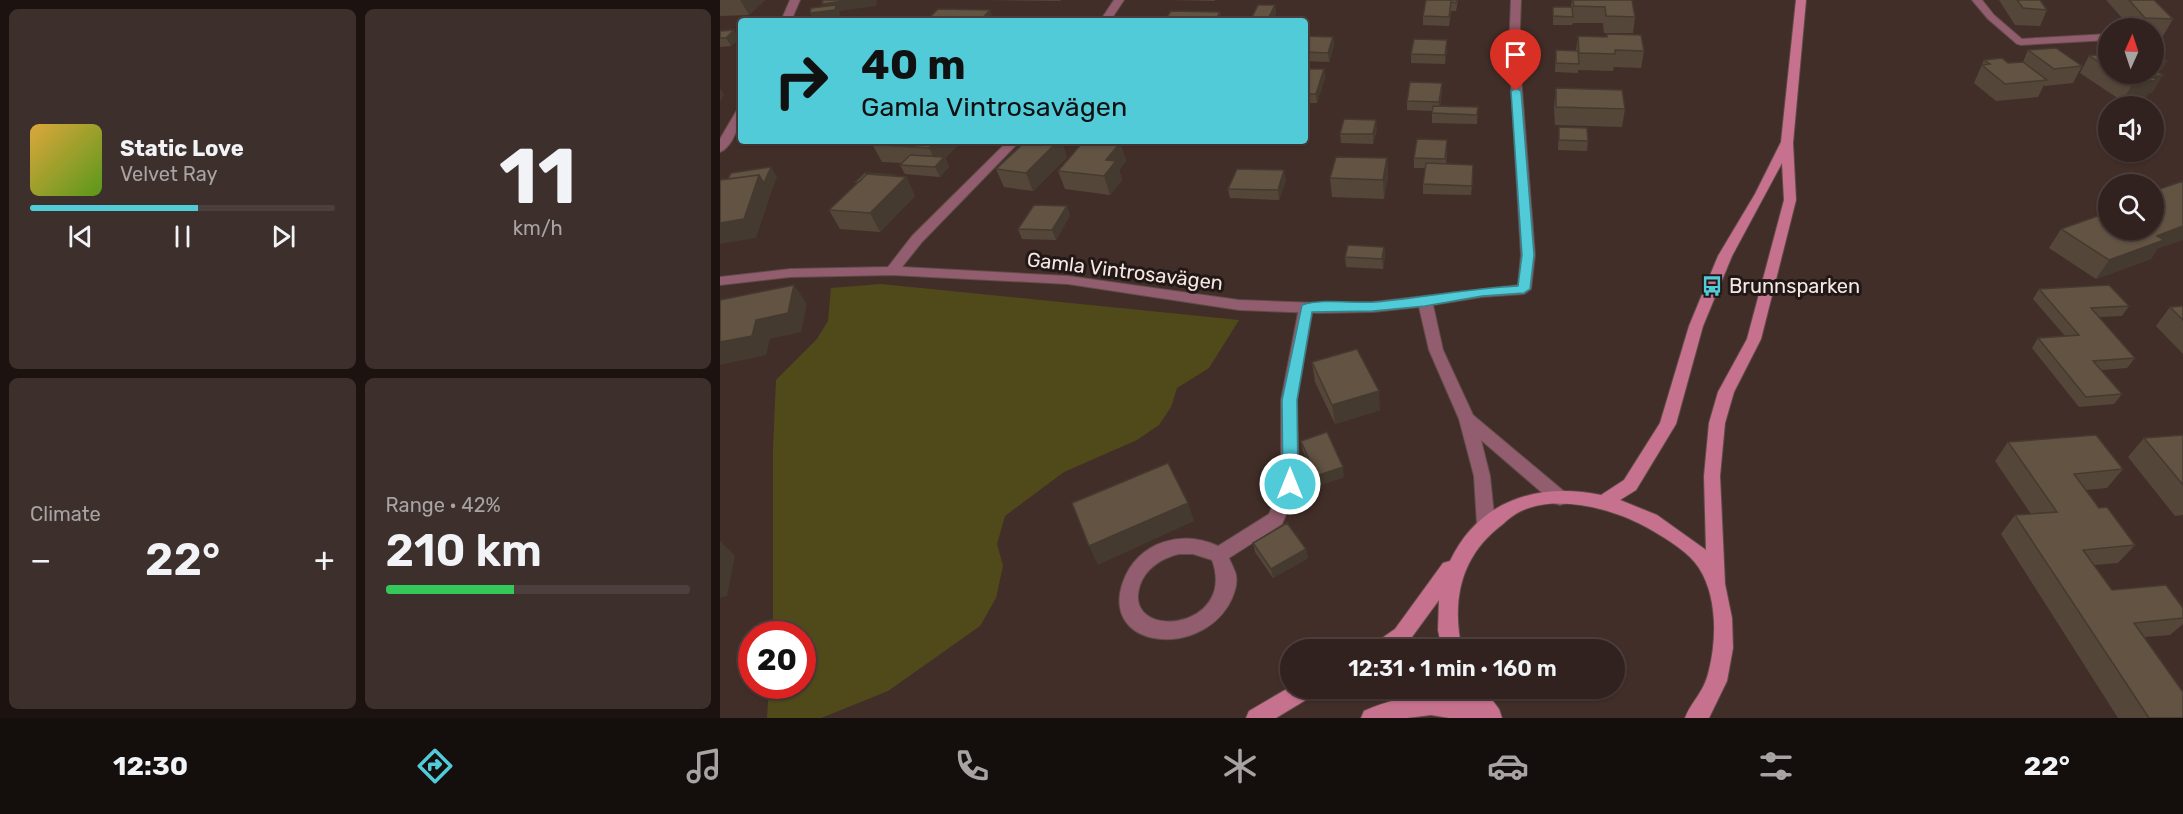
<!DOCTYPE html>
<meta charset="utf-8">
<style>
:root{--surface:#32221f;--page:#3d2f2c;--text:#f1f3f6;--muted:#a8a4a4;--line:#4d3f3d;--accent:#52cbd9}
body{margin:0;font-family:Rubik,sans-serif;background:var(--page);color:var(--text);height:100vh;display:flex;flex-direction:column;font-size:22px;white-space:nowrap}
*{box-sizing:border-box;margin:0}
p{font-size:20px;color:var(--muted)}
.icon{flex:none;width:33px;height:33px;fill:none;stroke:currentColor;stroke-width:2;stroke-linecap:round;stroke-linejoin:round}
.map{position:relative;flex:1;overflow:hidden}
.side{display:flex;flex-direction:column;gap:9px;padding:9px;background:#1c1311;width:720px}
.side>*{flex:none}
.banner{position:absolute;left:18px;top:18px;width:570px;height:126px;border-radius:6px;box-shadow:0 2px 4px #0004,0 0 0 2px var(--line);background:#52cbd9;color:#111;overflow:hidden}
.needle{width:39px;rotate:3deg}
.tools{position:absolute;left:1378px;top:18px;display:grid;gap:12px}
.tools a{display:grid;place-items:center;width:66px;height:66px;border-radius:50%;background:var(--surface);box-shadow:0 2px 4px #0004,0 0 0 2px var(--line);font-size:30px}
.speed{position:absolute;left:18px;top:621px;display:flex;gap:12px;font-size:30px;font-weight:700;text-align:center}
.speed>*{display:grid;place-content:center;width:78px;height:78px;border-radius:50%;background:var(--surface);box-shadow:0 2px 4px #0004,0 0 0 2px var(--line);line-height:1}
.speed .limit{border:9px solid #d22;background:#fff;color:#111}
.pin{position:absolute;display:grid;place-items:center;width:51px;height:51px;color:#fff;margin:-62px -26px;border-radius:50% 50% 50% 0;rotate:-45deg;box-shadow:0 0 6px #0007}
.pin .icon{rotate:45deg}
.me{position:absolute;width:66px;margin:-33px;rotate:0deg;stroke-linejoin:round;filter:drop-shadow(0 0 4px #0008)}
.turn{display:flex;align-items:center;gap:21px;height:126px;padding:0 24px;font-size:27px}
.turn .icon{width:78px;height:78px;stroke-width:2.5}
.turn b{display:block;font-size:42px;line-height:51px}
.big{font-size:45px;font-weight:600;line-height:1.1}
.side .widget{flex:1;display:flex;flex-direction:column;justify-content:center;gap:9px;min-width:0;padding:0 21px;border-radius:9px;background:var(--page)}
.side .dial{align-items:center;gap:0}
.dial b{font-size:78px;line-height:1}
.song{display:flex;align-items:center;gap:18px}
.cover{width:72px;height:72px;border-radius:9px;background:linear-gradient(135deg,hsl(40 70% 55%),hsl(90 70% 35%))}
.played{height:6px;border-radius:3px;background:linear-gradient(90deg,var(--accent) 55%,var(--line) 55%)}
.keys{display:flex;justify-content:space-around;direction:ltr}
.heat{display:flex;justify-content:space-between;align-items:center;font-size:33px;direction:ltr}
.charge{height:9px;border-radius:4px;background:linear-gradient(90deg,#34c759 42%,var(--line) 0)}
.side .tiles{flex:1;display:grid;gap:9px;grid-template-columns:repeat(2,1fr)}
.trip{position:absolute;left:560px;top:639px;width:345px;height:60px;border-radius:30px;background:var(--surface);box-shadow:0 2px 4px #0004,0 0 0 2px var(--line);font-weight:600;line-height:60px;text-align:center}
.dock{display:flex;height:96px;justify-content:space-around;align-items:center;background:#140e0c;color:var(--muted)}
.dock .icon{width:42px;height:42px}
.dock .selected{color:var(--accent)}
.dock b{font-size:27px;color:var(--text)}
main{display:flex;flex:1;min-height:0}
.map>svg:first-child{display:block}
.green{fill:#504a1b}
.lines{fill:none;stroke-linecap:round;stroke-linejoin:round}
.service-casing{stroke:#5f4c47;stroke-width:2}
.minor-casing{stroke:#5f4c47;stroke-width:2}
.secondary-casing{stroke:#5f4c47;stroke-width:2}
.service{fill:#925d6e;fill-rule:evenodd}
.minor{fill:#925d6e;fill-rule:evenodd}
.secondary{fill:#c6728e;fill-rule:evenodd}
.wall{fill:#54473a}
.shaded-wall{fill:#453a2f}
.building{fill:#625343;stroke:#453a2f;stroke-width:1.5}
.route{fill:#52cbd9;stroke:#35848d;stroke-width:1.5}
.labels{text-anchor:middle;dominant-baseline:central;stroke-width:6;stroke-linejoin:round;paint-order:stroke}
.street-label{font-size:20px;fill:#f5e7e4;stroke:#221917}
.poi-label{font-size:20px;fill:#f5e7e4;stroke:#221917;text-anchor:start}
</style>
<main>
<section class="side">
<div class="tiles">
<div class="widget">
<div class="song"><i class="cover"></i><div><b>Static Love</b><p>Velvet Ray</p></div></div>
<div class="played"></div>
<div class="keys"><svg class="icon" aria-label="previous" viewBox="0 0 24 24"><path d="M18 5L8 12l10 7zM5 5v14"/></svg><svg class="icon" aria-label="pause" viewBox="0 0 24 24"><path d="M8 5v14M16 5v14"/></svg><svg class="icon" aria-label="next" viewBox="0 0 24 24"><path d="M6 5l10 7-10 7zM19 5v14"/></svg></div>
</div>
<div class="widget dial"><b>11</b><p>km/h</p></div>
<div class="widget"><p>Climate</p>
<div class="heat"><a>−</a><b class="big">22°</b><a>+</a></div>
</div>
<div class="widget"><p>Range · 42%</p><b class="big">210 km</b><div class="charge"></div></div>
</div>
</section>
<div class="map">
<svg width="1463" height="718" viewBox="0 0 1463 718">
<rect width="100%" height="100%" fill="#422e29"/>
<path class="green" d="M161 284 519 320 489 368 457 388 451 407 439 425 417 440 344 472 285 516 277 544 283 566 276 598 260 626 168 691 101 718H47L49 686H82V634H53V449L56 380 97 339 108 321 111 288Z"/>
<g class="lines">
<g class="service-casing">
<path id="service" d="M1389 34V40L1300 45 1295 42 1300 39Z
M586 303 593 308 577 400 579 484 562 524 509 558C511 563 515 570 516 575 518 585 513 598 508 606 475 659 380 647 403 582 410 562 425 548 444 542 463 536 481 538 498 546L549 514 561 484V400L579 308ZM459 554H473L492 560C518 631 401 642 420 585 426 568 442 558 459 554Z"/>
</g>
<g class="minor-casing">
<path id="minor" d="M70 0H80L71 21H61Z
M394 0H404L390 21H380Z
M791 0H801L799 51 815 255 811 289 804 294 762 297 713 305 723 350 753 415 846 493 849 498 846 503 840 505 834 503 761 440 770 476 775 524 772 529 766 531 760 529 757 524 754 476 739 419 709 350 699 307 653 312 598 313 519 310 348 284 172 275 70 277 0 285V277L70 269 168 267 192 236 288 141H300L202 242 182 267 348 276 519 300 598 303 653 302 798 285 801 255 789 51Z
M1252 0H1262L1274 15 1303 40V44H1297L1268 19Z
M21 109C21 122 13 147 0 152V139L17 110Z"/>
</g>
<g class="secondary-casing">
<path id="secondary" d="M1076 0H1086L1073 143 1076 200 1041 339 1014 392 1005 423 1000 476 1005 584 1012 618 1013 648 1007 681 989 718H965C972 700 984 693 989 670 997 638 997 596 979 568 969 552 948 540 933 531 899 510 839 493 801 511 795 514 788 519 783 524 741 555 731 600 742 650H722L718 630 719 600 689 641 678 650H652L655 643 675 629 723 563 730 561C759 500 818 482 881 495L904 480 940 423 969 326 998 256 1035 194 1061 142ZM1062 163 1064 200 1027 339 998 392 989 423 984 476 986 550 937 515 900 500 916 490 956 424 983 326 1012 256Z
M570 687V688H597L594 695 556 718H526L529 711Z
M739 688H763L779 709 782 718H729L711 715 687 718H641L644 711C681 695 706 694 746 700Z"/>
</g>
<use href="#service" class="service"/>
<use href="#minor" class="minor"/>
<use href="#secondary" class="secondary"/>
</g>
<path class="wall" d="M0 0H45L29 15 0 16Z
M267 0H341L340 1Z
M450 0H495V1Z
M706 0H738L736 11H731L729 26 703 25V16Z
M852 0H912L915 17 913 33H884L883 23H853L852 25H833V7H851Z
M1279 0H1320L1327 10 1320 26 1295 25Z
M1386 0H1434L1453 19 1443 36 1434 35V28H1411Z
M555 5 556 14 552 21H532L531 19Z
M0 31 19 39 11 46 0 47Z
M887 34 924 51 921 68 894 67 893 71 858 70V73L835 72 836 50 856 51 858 36 886 37Z
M585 36 613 37 614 46 609 62 585 61Z
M727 49 725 64 691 63V54Z
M1308 50 1362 66 1353 83 1325 86 1324 85 1318 97 1276 101 1254 83 1264 60 1288 63 1303 62Z
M1389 50V74H1434V53L1447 61 1442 70 1435 71 1432 93H1429L1426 97 1402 101 1360 73 1369 56 1387 53Z
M585 69H604L605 78 597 103H585Z
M836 88 905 109 902 127 835 125 834 106Z
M722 92 720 106 758 107 757 124 712 123V111L687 110V101Z
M839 127 868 141 867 151 838 150Z
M657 129 653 144 621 143 620 134Z
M155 141H234L237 146 225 158 229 167 220 177 185 174 180 165 182 163 162 162 152 144Z
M306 141H341L347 157 313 191 284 187 276 169Z
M400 143 406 161 399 170 402 180 390 195 345 189 338 171Z
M727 150 726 164 753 175 751 195 703 194V184L705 168H694V158Z
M667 158 668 176 664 199 612 197 610 178Z
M174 175 175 176 186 177 195 196 160 232 120 229 109 210 137 184 135 182Z
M566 180 559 200 510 198 508 189Z
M1388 206 1389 230 1437 249 1431 259 1376 279 1329 248 1341 229 1383 214Z
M350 215 336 240 302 239 298 229Z
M664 247 665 256 663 269 626 267 625 257Z
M1319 289 1409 306 1402 316 1379 317 1415 358 1407 368 1381 370 1402 394 1394 404 1359 407 1312 348 1318 338 1345 336 1313 299Z
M1463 306V354L1436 326 1450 307Z
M592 362 660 410 615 424 595 382Z
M1463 435V515L1455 516 1408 457 1424 438Z
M581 441 624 477 598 486 583 451Z
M1288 442 1403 469 1387 488 1366 490 1379 508 1415 545 1398 563 1374 565 1392 590 1463 608V624L1450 635 1425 637 1463 718H1398L1281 534 1295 515 1311 514 1275 461Z
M533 543 586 549 588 558 553 578 535 552Z"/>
<path class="shaded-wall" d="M20 0H45L29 15Z
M131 0H157L156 6 119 11 120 13 119 19 94 21 90 13 105 11 102 4Z
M555 5 556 14 552 21H548V19Z
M270 10 273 19 271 21H260Z
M500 12 502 21H495Z
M14 30 19 39 11 46 6 38Z
M613 37 614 46 609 62 608 53Z
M727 40V49L725 64V55Z
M1447 61 1442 70 1434 71V63Z
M604 69 605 78 597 103 596 94Z
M1443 75 1432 93H1429L1426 97 1402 101 1413 83 1432 77Z
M722 83V92L719 111V102Z
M0 88 4 95 0 102Z
M656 120 657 129 653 144V134Z
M216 141H234L237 146 225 158 229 167 220 177 215 167 217 165 209 148Z
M338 141H341L347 157 313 191 306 173Z
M400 143 406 161 399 170 402 180 390 195 384 176 386 160Z
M667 158 668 176 664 199 663 180Z
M51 167 57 177 51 193 36 238 0 244V223L39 175Z
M564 170 566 180 559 200 558 190Z
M174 175 179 184 186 177 195 196 160 232 150 213Z
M347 206 350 215 336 240 332 230Z
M1463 226V240L1437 249 1431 259 1376 279 1389 260 1437 236Z
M664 247 665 256 663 269 662 259Z
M74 285 87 304 81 332 50 339 46 355 0 365V342L36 320Z
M659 391 660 410 615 424 612 405Z
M623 467 624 477 598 486 596 476Z
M468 503 474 521 378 565 369 546Z
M0 541 15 556 7 596 0 598Z
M586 549 588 558 553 578 551 569Z"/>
<path class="building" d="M103 0H131L102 4Z
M706 0H737L736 3 731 2 729 17 703 16Z
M853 0H912L915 17 886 16 885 7 854 6Z
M1297 0H1320L1327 10 1303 8Z
M1409 0H1434L1453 19 1425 18Z
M116 5 115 10 90 13 91 8Z
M538 5H555L548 19H531Z
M833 7H852L853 17 833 16Z
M218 9 270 10 260 21 207 20Z
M451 11 500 12 495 21H444Z
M311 18 343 19 342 21H309Z
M14 30 6 38H0V31Z
M887 34 921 35 924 51 895 50V54L859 53 858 36 887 37Z
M585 36 613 37 608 53 585 52Z
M694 39 727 40 725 55 691 54Z
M1336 48 1362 66 1334 69 1308 50Z
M836 50 858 51 859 64 836 63Z
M1389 53V68L1369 56Z
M1434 53 1447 61 1434 63Z
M1282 58 1288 63 1303 62 1327 80 1285 84 1262 65 1270 64 1264 60Z
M585 69H604L596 94H585Z
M1434 70 1443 75 1432 77 1437 80 1413 83 1397 74H1434Z
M690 82 722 83 719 102 687 101Z
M836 88 902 90 905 109 836 107Z
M713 106 758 107 757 115 712 113Z
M624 119 656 120 653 134H620Z
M839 127 867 128 868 141 839 140Z
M697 139 727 140 725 159 694 158Z
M155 141H216L209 148 152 144Z
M306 141H338L306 173 276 169Z
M364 141H381L400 143 386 160 396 161 384 176 338 171Z
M190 155 224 157 215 167 180 165Z
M616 157 667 158 663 180 610 178Z
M706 163 753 165 752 186 703 184Z
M51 167 44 183 39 175 8 179 11 173Z
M517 169 564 170 558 190 508 189Z
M145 173 174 175 173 176 147 174 139 182H135Z
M147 174 186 177 150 213 109 210Z
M39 175 24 219 0 223V180Z
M1463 181V226L1437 236 1444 240 1389 260 1341 229 1389 212V230H1434V191Z
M314 205 347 206 332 230 298 229Z
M628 245 664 247 662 259 625 257Z
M74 285 68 313 36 320 32 336 0 342V300Z
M1389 285 1409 306 1371 308 1415 358 1373 361 1402 394 1366 397 1318 338 1359 335 1319 289Z
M1463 306V320L1450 307Z
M637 349 659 391 612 405 592 362Z
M607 432 623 467 596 476 581 441Z
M1376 435 1403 469 1354 474 1379 508 1387 507 1415 545 1363 550 1392 590 1446 585 1463 608V618L1414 623 1463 692V718H1429L1295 515 1337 512 1288 442Z
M1463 435V485L1424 438Z
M448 463 468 503 369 546 352 503Z
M567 523 586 549 551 569 533 543Z"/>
<path class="route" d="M796 88 801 91 814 255 810 289 804 293 762 296 705 306 653 311 592 312 577 400 578 484 576 489 570 490 565 489 563 484 562 400 582 305C605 298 632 304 656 302 704 298 750 288 798 286L802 255 791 91Z"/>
<defs>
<g id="bus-bare" transform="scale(1.62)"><path d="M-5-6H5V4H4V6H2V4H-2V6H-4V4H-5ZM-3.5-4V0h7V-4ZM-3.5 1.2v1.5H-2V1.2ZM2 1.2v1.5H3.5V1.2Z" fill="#52cbd9" stroke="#221917" stroke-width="2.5" paint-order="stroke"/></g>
</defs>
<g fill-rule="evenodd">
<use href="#bus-bare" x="992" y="286"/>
</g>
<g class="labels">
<g class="street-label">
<text transform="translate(405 271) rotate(7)">Gamla Vintrosavägen</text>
</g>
<g class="poi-label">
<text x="1009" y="286">Brunnsparken</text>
</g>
</g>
</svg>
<div class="tools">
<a><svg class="needle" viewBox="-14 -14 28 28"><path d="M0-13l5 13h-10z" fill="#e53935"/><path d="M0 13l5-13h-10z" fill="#a8a4a4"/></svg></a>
<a><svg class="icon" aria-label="sound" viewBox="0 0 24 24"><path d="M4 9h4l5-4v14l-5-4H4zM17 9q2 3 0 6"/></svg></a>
<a><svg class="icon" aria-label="search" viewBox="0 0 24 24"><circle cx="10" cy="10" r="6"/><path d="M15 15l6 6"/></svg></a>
</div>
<div class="speed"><div class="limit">20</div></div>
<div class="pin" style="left:796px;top:91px;background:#d93025"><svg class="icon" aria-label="arrive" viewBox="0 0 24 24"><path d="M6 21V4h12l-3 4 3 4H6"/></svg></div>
<svg class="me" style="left:570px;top:484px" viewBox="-20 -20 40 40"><circle r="17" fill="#52cbd9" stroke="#fff" stroke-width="3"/><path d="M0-11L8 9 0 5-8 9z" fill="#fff"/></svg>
<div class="trip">12:31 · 1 min · 160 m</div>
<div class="banner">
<div class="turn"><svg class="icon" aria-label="right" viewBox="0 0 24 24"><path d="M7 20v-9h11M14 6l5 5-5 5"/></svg><div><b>40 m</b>Gamla Vintrosavägen</div></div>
</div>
</div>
</main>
<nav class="dock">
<b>12:30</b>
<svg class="icon selected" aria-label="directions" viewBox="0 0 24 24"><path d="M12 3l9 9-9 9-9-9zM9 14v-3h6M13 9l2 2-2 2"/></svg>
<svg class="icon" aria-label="music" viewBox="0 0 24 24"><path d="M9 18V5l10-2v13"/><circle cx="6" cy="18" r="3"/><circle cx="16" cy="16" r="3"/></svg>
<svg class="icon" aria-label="phone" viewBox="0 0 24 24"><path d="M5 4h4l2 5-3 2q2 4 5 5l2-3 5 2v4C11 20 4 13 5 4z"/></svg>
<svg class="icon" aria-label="climate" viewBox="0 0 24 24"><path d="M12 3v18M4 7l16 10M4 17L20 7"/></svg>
<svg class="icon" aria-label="car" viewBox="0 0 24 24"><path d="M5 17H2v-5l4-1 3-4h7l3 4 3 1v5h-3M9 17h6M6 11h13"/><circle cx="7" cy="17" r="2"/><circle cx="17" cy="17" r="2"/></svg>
<svg class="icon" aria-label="filters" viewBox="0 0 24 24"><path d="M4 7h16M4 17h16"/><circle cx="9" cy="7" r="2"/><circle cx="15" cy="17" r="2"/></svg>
<b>22°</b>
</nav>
